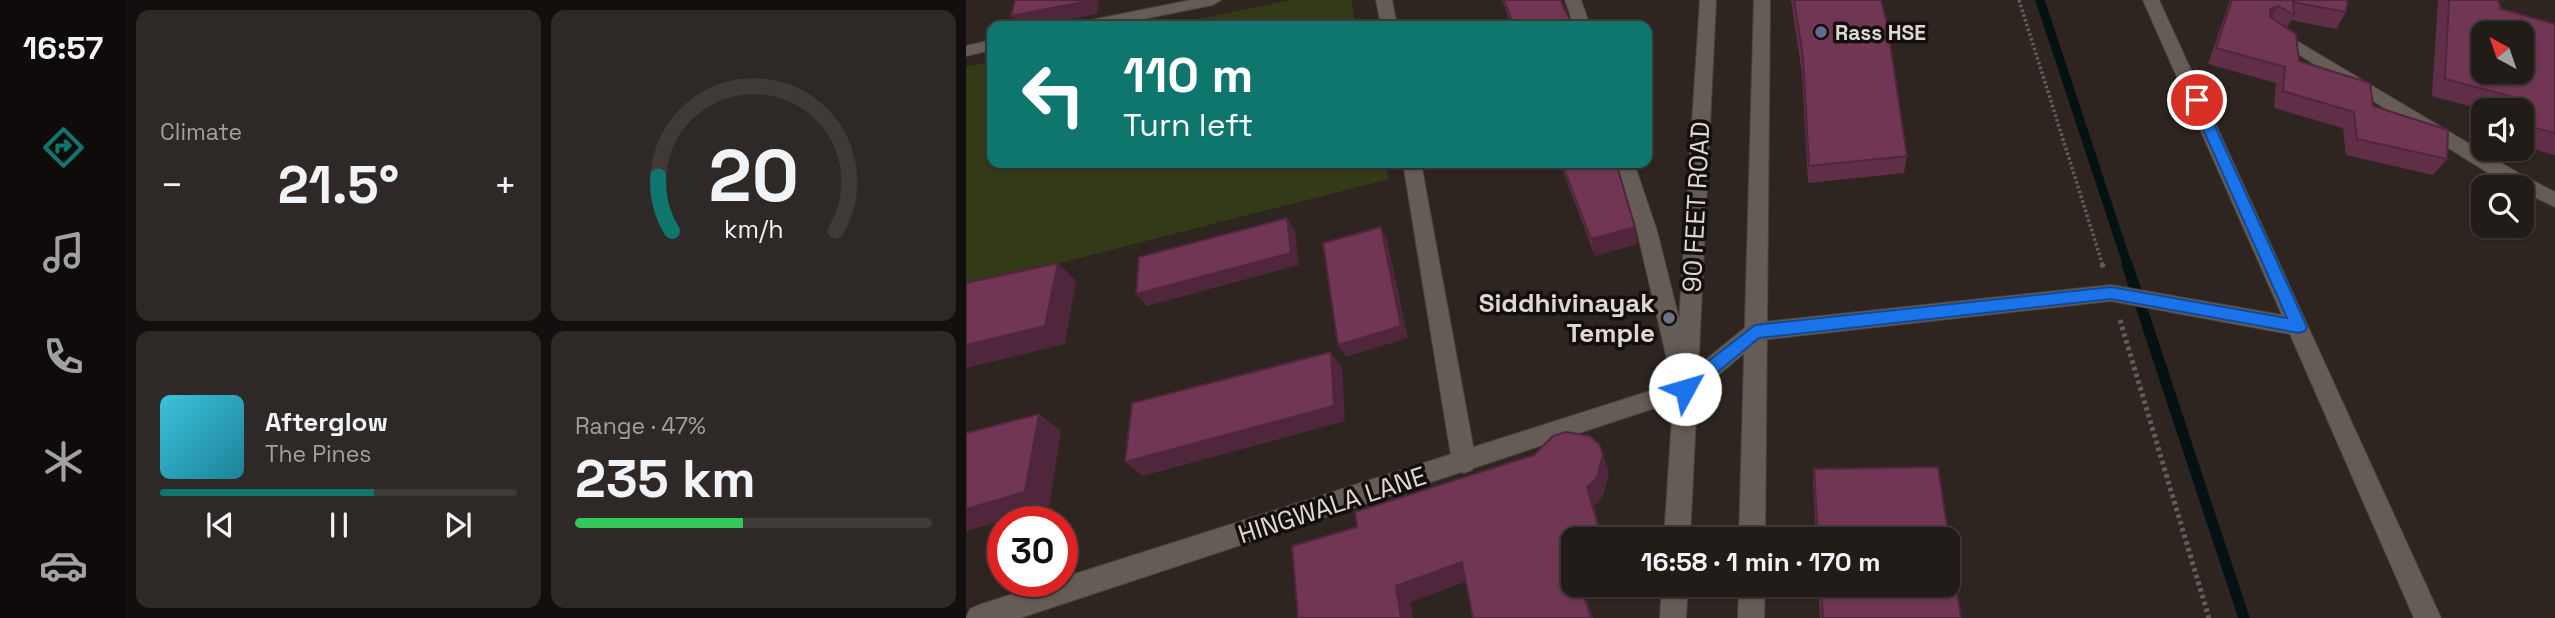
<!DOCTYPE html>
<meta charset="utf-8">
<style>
:root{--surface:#221c19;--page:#2e2926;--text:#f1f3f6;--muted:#a2a1a2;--line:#3f3a38;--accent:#0f766e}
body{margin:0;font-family:"Space Grotesk",sans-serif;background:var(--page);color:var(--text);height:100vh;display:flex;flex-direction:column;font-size:26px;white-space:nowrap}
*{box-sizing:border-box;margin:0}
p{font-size:23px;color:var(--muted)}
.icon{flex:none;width:38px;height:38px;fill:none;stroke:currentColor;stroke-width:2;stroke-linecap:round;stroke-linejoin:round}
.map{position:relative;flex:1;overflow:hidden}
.sheet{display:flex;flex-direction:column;gap:10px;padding:10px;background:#130f0e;width:840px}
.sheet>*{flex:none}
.hud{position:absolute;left:21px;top:21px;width:665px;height:147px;border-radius:14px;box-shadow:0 2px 5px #0004,0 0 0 2px var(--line);background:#0f766e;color:#fff;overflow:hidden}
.needle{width:46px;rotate:320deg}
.controls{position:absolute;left:1505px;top:21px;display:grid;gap:14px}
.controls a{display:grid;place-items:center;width:63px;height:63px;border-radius:14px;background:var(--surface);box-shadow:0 2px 5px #0004,0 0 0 2px var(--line);font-size:35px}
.speed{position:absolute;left:21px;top:506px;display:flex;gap:14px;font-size:35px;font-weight:700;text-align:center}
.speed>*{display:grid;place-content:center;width:91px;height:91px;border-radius:50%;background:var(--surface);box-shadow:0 2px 5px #0004,0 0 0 2px var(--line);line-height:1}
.speed .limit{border:10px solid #d22;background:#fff;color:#111}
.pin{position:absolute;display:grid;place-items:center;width:60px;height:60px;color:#fff;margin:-30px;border:4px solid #fff;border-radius:50%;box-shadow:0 2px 7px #0007}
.me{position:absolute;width:77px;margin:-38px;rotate:51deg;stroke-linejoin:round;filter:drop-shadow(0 0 5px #0008)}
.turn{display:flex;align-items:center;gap:24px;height:147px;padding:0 21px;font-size:32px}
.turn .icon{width:91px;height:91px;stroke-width:2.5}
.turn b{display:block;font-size:49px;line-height:60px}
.big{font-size:52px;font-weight:600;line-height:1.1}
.sheet .card{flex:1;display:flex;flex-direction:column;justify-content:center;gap:10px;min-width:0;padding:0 24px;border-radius:14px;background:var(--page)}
.sheet .dial{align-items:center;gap:0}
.dial svg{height:182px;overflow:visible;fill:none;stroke:var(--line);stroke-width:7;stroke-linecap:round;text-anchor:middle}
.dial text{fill:var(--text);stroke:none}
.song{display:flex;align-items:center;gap:21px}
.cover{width:84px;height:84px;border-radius:10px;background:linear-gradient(135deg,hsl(190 70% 55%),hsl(190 70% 35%))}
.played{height:7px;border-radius:4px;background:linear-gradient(90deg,var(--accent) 60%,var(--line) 60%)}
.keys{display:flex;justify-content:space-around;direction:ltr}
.heat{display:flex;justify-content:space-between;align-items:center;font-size:38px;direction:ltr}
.charge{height:10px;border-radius:5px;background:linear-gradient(90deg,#34c759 47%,var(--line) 0)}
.sheet .tiles{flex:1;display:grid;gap:10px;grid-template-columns:repeat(2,1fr)}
.trip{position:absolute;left:595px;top:527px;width:399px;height:70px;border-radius:14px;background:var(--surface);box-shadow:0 2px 5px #0004,0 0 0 2px var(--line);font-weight:600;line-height:70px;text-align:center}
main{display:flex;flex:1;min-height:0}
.tab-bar{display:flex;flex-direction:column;width:126px;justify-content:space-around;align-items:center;background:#0e0b0a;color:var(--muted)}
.tab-bar .icon{width:49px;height:49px}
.tab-bar .on{color:var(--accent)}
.tab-bar b{font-size:32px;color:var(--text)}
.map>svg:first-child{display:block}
.green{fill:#333a18}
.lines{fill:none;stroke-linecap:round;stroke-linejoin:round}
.stream-far1{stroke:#051112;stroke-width:9}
.stream{stroke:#051112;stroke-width:11}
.street-casing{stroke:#4a433f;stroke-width:2}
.secondary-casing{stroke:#4a433f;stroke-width:2}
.path-far1{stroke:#655d59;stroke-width:3.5;stroke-dasharray:2.5 2.5;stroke-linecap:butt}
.path{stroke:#655d59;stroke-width:5;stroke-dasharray:3.5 3.5;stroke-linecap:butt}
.street{fill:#655c56;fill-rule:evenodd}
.secondary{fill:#655c56;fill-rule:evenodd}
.wall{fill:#612e48}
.shaded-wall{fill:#4f263b}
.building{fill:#713654;stroke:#4f263b;stroke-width:2;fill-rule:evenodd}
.route{fill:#1a73e8;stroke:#114b97;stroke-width:2}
.service-dot{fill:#5c6f8a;stroke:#130f0d;stroke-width:2.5}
.worship-dot{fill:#6b7280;stroke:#130f0d;stroke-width:2.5}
.labels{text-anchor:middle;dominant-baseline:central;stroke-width:7;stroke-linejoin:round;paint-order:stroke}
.far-poi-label{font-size:21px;font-weight:bold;fill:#ded8d5;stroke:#130f0d;text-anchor:start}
.street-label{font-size:26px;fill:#ded8d5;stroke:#130f0d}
.poi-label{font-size:26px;font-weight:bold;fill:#ded8d5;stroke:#130f0d;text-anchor:end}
</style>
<main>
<nav class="tab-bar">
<b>16:57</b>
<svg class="icon on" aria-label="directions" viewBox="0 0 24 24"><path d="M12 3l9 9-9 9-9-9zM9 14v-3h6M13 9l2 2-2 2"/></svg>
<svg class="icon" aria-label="music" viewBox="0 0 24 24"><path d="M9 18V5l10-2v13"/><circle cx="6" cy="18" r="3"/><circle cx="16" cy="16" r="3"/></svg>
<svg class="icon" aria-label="phone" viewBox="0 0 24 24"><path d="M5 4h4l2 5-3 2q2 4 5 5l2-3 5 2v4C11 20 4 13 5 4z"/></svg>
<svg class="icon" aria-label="climate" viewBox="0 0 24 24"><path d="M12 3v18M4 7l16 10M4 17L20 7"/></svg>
<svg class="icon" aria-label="car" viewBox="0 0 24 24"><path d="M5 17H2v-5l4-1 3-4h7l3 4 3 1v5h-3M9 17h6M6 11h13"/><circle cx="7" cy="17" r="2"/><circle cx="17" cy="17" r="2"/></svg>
</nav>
<section class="sheet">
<div class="tiles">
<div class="card"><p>Climate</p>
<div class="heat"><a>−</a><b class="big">21.5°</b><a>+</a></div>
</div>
<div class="card dial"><svg viewBox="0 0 100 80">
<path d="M14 69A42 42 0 1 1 86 69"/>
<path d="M14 69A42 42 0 0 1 8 45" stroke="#0f766e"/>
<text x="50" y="56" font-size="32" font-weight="700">20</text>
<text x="50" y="72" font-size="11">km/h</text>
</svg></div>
<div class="card">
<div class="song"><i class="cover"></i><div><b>Afterglow</b><p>The Pines</p></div></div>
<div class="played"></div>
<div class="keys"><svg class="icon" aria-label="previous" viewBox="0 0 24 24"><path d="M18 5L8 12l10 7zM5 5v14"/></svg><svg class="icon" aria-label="pause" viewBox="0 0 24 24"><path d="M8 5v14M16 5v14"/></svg><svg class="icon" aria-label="next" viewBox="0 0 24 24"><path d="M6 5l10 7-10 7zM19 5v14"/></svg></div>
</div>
<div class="card"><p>Range · 47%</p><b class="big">235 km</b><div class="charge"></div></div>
</div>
</section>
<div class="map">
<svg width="1589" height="618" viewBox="0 0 1589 618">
<rect width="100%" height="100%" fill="#2e2521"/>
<path class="green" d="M326 0H385L390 26H198Z
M26 61V163H419L423 179 0 287V67Z"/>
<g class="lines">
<path class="stream-far1" d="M1074 0 1162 266"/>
<path class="stream" d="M1161 264 1278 618"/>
<g class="street-casing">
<path id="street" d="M225 0H255L247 5 142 26H112L120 21Z
M410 0H426L431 26H415Z
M599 0H615L624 26H608Z
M1177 0H1193L1475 618H1448L1324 334 1145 301 794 340 727 396 719 399 711 396 708 389 671 231 650 163H668L691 231 726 371 781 326 789 323 1145 285 1316 315Z
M1309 28 1554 174 1589 192V207L1556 191V187L1540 184 1303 36V30Z
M26 40V50L0 56V46Z
M437 163H455L510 462 506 470 498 473 490 470 486 462Z"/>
</g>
<g class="secondary-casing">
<path id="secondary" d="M734 0H750L724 539H698L707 402 54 618H0L4 609 13 605 87 581H96V578L709 383Z
M788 0H804L799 539H773Z
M696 584H722L720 618H694Z
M773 584H799L798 618H772Z"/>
</g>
<path class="path-far1" d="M1053 0 1137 266"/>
<path class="path" d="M1136 264 1138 269
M1154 320 1243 618"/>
<use href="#street" class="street"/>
<use href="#secondary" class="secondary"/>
</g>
<path class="wall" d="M536 0H594L607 26H546Z
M825 0H915L941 156 938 173 842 183 836 74Z
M1264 0H1382L1380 12 1370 29 1325 20 1321 28 1333 61 1407 106 1481 159 1467 175 1380 155 1377 128 1308 108 1310 83 1242 64Z
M1472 0H1532L1535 9 1589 24V155L1556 146V110H1517L1466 96Z
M594 163H650L671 244 629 256Z
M972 467 995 618H854L852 584H982V539H850L847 483 848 469Z"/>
<path class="shaded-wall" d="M122 0H133L131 14 70 26H53L45 16Z
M1312 6 1303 23 1304 9Z
M321 218 329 231 333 265 181 306 170 294Z
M415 227 421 240 442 338 380 357 372 345Z
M669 227 671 244 629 256 625 239Z
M92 263 110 281 99 344 0 368V345Z
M365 352 376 368 379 421 177 476 159 462Z
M73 414 95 431 83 508 0 531V509Z
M637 454 643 474 637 497 628 506 637 539H636L621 487Z
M496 562 507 579 445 602 447 618H435L430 586Z
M614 584H631L633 589 619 594 627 618H625Z"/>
<path class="building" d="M49 0H122V1L45 16Z
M538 0H594L607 26H548Z
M828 0H915L921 23 941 156 843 166 837 57Z
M1266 0H1382L1380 12 1327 2 1328 15 1312 6 1304 9V17L1330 34 1333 61 1404 83 1407 106 1482 130 1481 159 1391 139 1388 112 1317 91 1319 67 1250 48Z
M1483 0H1532L1535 9 1589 24V133L1561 126 1555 99 1479 79ZM1517 33H1556V72H1517Z
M596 163H650L669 227 625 239Z
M321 218 325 253 170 294 173 257Z
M415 227 435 326 372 345 357 243Z
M92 263 79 326 0 345V283Z
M365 352 368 406 159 462 166 403Z
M73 414 59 492 0 509V433Z
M600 432 624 436 633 444 637 454 631 478 621 487 636 539H607V584H614L625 618H507L496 562 430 586 435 618H332L326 546 391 527 389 512 568 455 587 436Z
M972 467 995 618H857L855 584H982V539H852L848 469Z"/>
<path class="route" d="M1231 96 1237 100 1341 327 1339 331 1333 333 1145 299 793 338 725 394H713L710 389 713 384 789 325 1145 287 1321 318 1224 100Z"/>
<circle class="service-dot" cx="855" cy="32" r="7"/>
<circle class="worship-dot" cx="703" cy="318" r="7"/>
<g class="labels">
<g class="far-poi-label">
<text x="869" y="32">Rass HSE</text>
</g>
<g class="street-label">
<text transform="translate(730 207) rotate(-87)">90 FEET ROAD</text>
<text transform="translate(366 505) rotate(-18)">HINGWALA LANE</text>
</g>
<g class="poi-label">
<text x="689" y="303">Siddhivinayak<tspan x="689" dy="30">Temple</tspan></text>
</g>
</g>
</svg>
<div class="controls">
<a><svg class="needle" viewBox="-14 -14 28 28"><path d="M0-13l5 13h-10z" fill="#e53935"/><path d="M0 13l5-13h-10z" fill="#a2a1a2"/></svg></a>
<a><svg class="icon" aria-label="sound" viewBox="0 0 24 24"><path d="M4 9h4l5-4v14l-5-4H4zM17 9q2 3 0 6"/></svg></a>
<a><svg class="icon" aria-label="search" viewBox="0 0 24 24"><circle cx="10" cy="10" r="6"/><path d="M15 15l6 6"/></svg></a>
</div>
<div class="speed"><div class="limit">30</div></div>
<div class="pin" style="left:1231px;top:100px;background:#d93025"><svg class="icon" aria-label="arrive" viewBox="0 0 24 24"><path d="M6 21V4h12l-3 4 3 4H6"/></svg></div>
<svg class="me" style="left:719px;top:389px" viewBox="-20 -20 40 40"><circle r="19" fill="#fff"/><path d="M0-13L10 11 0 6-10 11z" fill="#1a73e8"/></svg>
<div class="trip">16:58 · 1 min · 170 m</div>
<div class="hud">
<div class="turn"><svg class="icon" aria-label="left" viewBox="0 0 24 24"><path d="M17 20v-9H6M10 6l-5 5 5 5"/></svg><div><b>110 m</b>Turn left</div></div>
</div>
</div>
</main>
